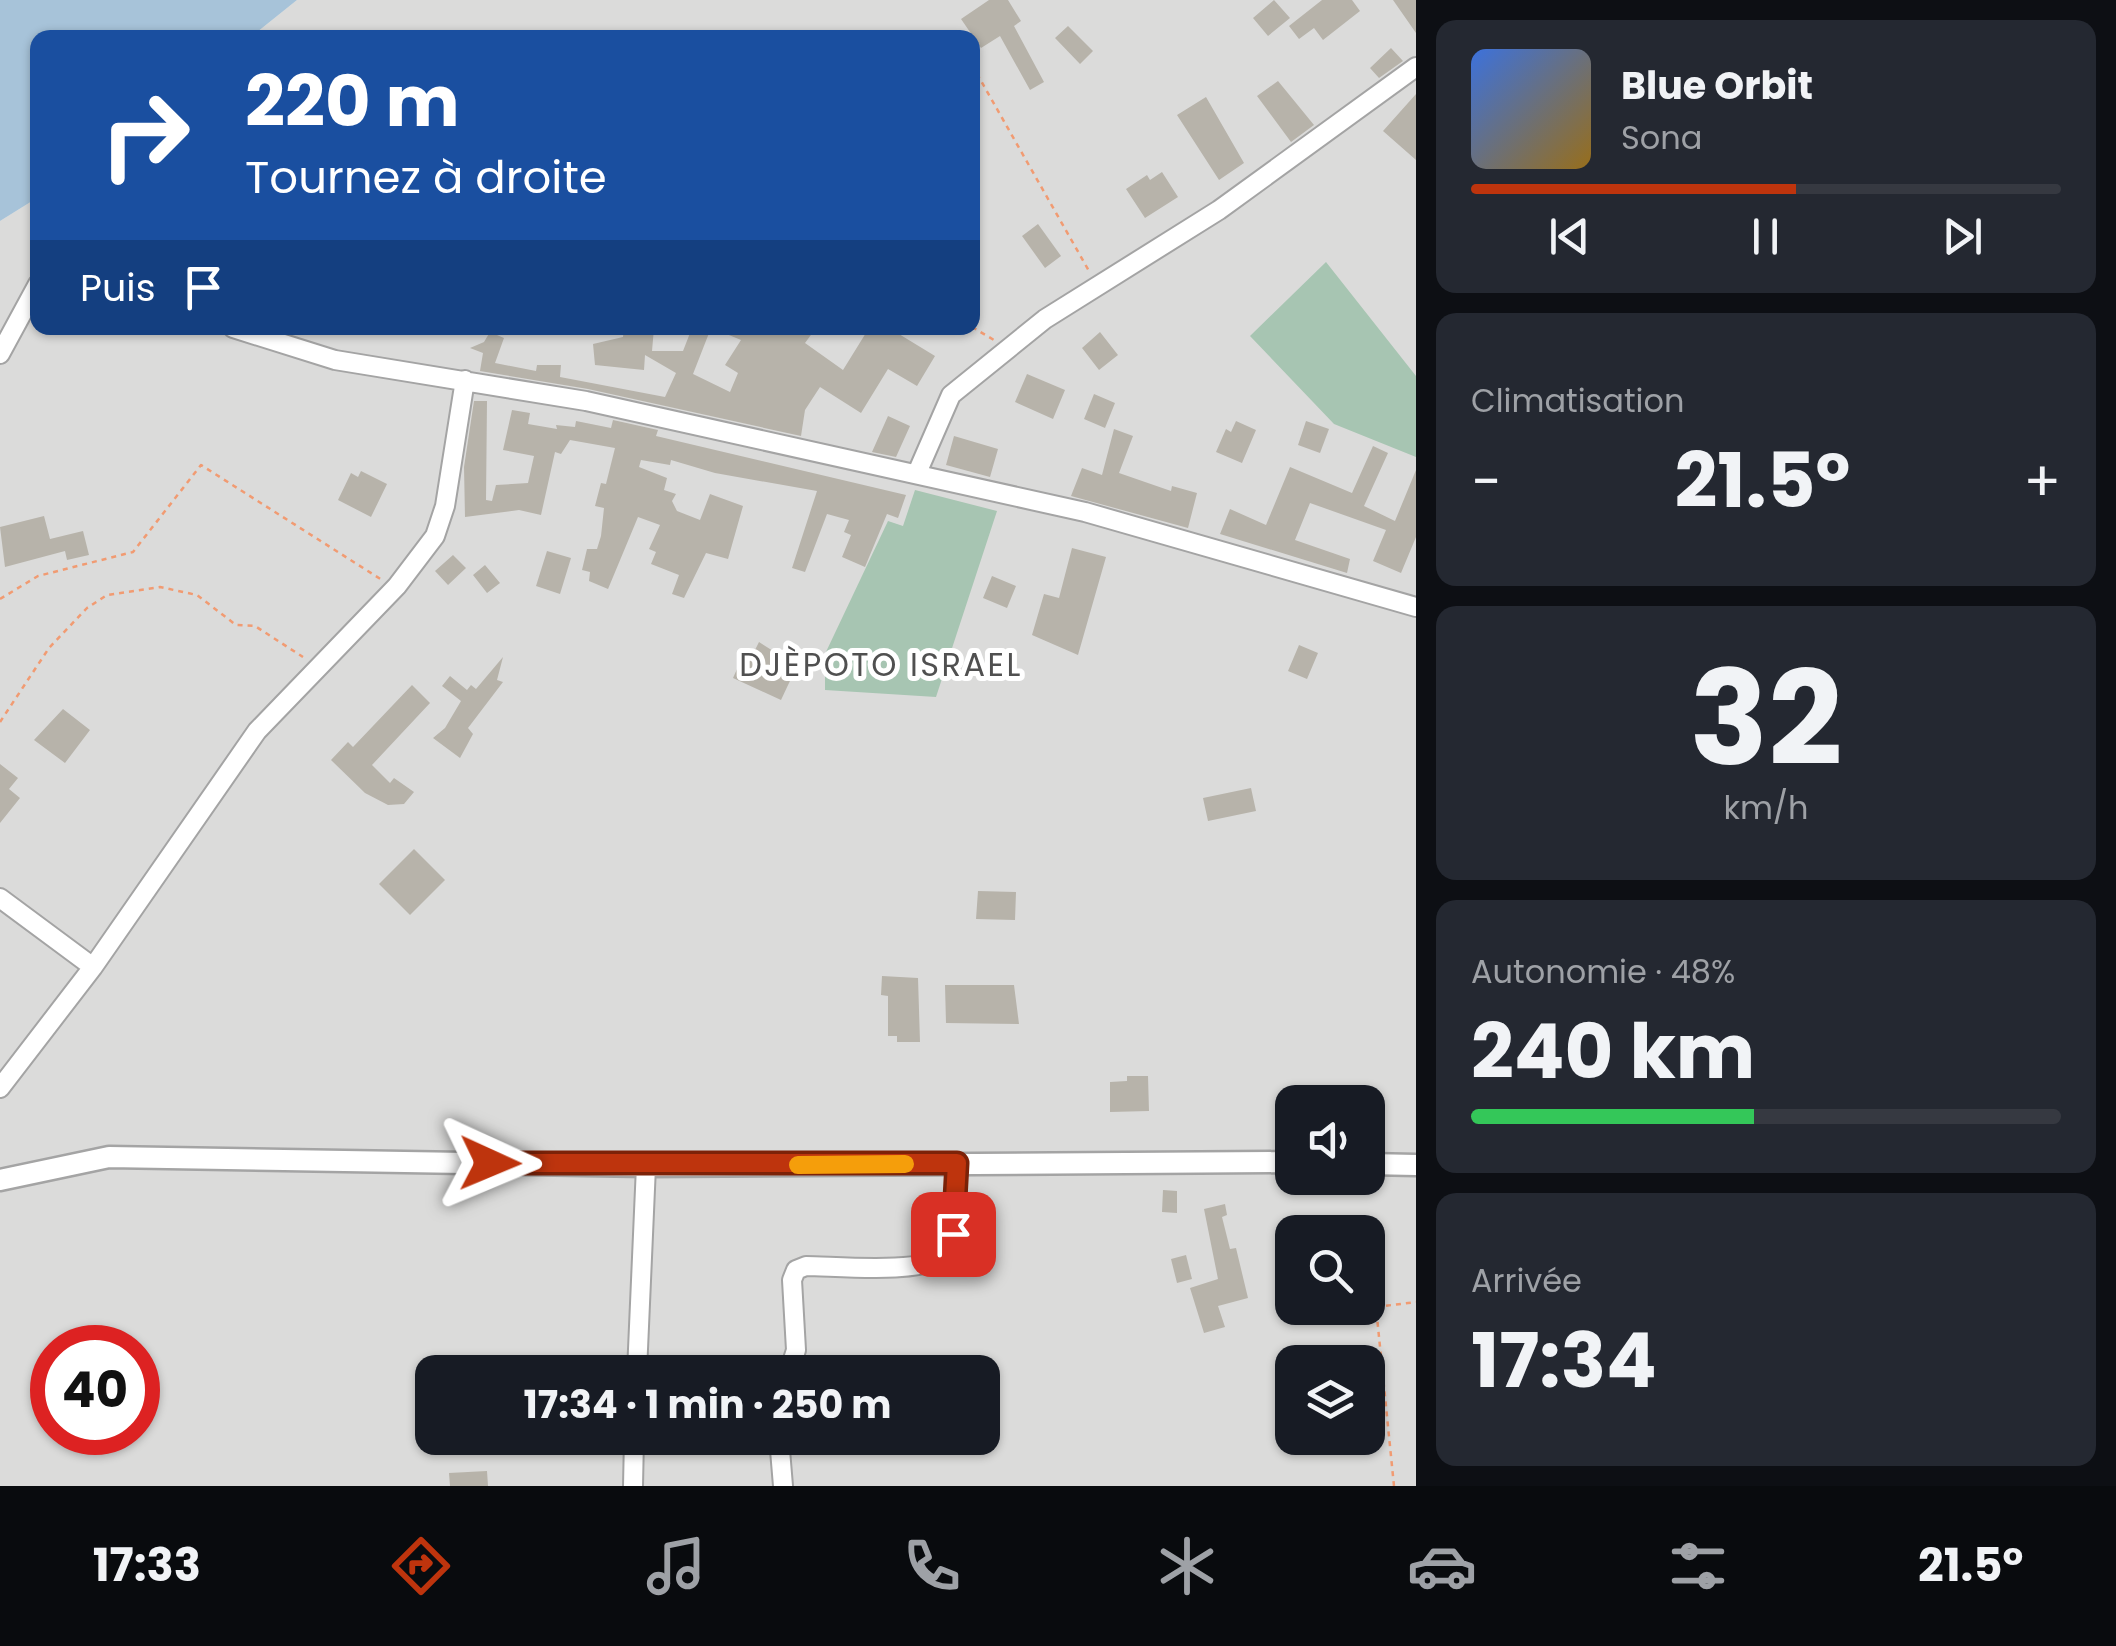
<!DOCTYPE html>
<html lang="fr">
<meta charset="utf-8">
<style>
:root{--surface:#171b24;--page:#242831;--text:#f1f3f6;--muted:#9ea1a6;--line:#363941;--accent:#be340d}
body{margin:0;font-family:Poppins,sans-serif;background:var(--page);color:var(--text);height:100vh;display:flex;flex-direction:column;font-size:38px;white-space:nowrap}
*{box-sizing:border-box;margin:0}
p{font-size:32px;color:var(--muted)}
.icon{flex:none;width:55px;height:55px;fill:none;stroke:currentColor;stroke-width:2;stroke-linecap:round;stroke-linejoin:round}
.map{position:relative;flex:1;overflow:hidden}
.side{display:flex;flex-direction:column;gap:20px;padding:20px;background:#0d0f14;width:700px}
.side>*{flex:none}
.banner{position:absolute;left:30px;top:30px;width:950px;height:305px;border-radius:20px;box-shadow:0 2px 8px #0004;background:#1a4fa0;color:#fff;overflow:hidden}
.controls{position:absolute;left:1275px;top:1085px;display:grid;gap:20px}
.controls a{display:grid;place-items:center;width:110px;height:110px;border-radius:20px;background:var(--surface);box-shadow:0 2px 8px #0004;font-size:50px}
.speed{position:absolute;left:30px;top:1325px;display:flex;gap:20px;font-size:50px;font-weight:700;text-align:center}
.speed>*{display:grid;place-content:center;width:130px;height:130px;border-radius:50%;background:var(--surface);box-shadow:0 2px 8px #0004;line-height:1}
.speed .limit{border:15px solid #d22;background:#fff;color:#111}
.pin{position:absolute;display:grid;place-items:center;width:85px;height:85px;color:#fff;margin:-42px;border-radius:20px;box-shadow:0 5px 15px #0006}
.me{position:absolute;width:110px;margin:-55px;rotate:91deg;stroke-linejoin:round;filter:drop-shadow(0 0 8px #0008)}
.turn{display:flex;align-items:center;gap:35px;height:210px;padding:0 50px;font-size:45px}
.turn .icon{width:130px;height:130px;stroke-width:2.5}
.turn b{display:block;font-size:70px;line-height:85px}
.then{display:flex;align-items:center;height:95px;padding:0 50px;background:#0003;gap:20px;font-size:38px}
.big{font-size:75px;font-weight:700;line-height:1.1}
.side .widget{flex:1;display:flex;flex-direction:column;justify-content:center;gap:15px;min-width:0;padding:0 35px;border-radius:20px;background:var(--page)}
.side .dial{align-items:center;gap:0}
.dial b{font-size:130px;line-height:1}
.song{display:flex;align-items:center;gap:30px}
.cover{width:120px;height:120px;border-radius:15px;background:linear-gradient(135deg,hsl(220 70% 55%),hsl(40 70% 35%))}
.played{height:10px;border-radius:5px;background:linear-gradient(90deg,var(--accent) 55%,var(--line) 55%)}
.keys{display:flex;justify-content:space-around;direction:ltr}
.heat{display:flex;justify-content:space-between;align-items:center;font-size:55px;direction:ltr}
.charge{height:15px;border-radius:8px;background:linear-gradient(90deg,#34c759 48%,var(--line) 0)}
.trip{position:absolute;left:415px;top:1355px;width:585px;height:100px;border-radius:20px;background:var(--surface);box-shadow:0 2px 8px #0004;font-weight:700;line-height:100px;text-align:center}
.menu{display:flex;height:160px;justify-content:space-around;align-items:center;background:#090b0e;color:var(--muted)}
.menu .icon{width:70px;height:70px}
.menu .on{color:var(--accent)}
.menu b{font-size:45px;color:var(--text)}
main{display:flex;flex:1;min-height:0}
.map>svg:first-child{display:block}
.residential{fill:#dbdbda;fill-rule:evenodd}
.cemetery{fill:#a7c5b2}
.water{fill:#a7c3d9}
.building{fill:#b7b3aa}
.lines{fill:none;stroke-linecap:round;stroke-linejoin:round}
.minor-casing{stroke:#a4a4a4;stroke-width:22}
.tertiary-casing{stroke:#a4a4a4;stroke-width:25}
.path{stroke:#f19b72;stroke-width:2.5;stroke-dasharray:5 5;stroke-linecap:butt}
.minor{stroke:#fff;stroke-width:18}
.tertiary{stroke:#fff;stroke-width:20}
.route-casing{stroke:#7c2208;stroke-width:25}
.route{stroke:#be340d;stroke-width:18}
.slow{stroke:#f59e0b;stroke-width:18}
.labels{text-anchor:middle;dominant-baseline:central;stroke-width:10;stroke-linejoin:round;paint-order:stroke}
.neighbourhood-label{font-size:32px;letter-spacing:2.5px;fill:#505050;stroke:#fff}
</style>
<main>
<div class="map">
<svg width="1416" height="1486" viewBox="0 0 1416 1486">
<rect width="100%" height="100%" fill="#eeede4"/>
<path class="residential" d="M297 0H1416V1486H0V221L37 198 38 328H972V38L251 37ZM1292 1102H1368V1178H1292ZM1292 1232H1368V1308H1292ZM52 1348H138V1432H52ZM1292 1362H1368V1438H1292ZM432 1372H982V1438H432Z"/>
<path class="cemetery" d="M1326 262 1416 376V457L1334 424 1250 336Z
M915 490 997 511 936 697 825 690V654L888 521 903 526Z"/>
<path class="water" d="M0 0H297L251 37 38 38 37 198 0 221Z"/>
<path class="building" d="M989 0H1008L1021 21 1014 26 1044 82 1030 90 1000 36 981 48 961 19Z
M1274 0 1290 18 1268 36 1253 18Z
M1322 0H1352L1360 11 1323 40 1314 28 1299 39 1289 26Z
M1393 0H1416V33Z
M1068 26 1093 51 1080 64 1055 38Z
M1391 48 1403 61 1379 78 1370 68Z
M1278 81 1314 125 1291 142 1257 96Z
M1416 94V160L1383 131Z
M1206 97 1244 163 1219 180 1177 115Z
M1162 172 1178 197 1145 218 1126 189 1147 175 1150 180Z
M1038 224 1061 256 1045 268 1022 236Z
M624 328H654L652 351H683L692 328H711L693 374 730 392 738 373 725 365 741 340 712 328H816L805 343 843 370 869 328H896L894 331 935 356 917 386 888 369 861 413 820 387 805 410 801 436 588 389 480 371 483 353 470 348 484 342 490 332 504 338 495 363 536 371 537 365H561L560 377 665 397 676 373 645 355 644 370 595 365 593 344 623 337Z
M1100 332 1118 355 1099 370 1082 348Z
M1027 374 1065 390 1053 419 1015 402Z
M1094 394 1115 403 1105 428 1084 419Z
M474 401H487L486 500 492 501 496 485 528 483 534 456 503 450 512 410 530 413 528 424 557 429 556 425 575 427 576 421 611 428 613 420 658 430 656 436 906 495 898 518 887 514 865 567 842 557 851 535 844 532 849 520 827 514 805 572 792 568 817 491 715 473 671 460 670 465 641 460 639 467 667 478 664 490 676 494 672 501 677 511 700 520 710 494 743 506 728 559 706 553 684 598 672 594 679 575 651 564 656 552 649 549 660 525 638 517 608 589 589 581 590 572 582 570 587 549H597L601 536 604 508 595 506 601 483 606 484 615 448 570 440 561 454 555 452 541 515 519 510 465 517 464 467Z
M888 416 910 426 896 457 872 452Z
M1236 421 1256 430 1242 463 1216 452 1226 429 1231 432Z
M1306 421 1329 429 1320 453 1298 445Z
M1114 429 1133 436 1119 473 1171 491 1172 486 1197 493 1188 528 1071 496 1082 468 1102 475Z
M954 436 998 449 990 477 946 465Z
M1373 446 1388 453 1364 506 1395 521 1416 470V537L1401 573 1373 561 1386 530 1310 503 1295 540 1350 559 1347 573 1220 534 1230 509 1266 525 1290 467 1352 493Z
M361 471 387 484 371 517 338 500 351 473 358 477Z
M44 516 50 539 83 531 89 555 67 560 65 551 5 567 0 527Z
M1072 548 1106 557 1078 655 1032 635 1044 594 1059 598Z
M547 551 571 558 560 594 536 586Z
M453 555 466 568 448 585 435 571Z
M485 565 500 583 487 593 473 575Z
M992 576 1016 586 1007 608 983 598Z
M759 642 797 666 781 700 733 678 742 658 749 662Z
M1299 645 1318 653 1307 679 1288 671Z
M503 657 497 680 503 682 468 728 473 734 460 758 433 738 445 728 461 701 442 686 450 676 467 690 471 685 476 689Z
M412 685 430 703 372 765 390 783 394 778 414 792 404 804 388 805 365 793 331 760 348 742 353 747Z
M63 709 90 730 65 763 34 740Z
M0 764 18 778 9 789 20 798 0 823Z
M1251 788 1256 811 1208 821 1203 798Z
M414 849 445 880 410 915 379 884Z
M978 891 1016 892 1015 920 976 919Z
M882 976 918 978 920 1042H897V1036H888V996L881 995Z
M945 985H1014L1019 1024 946 1023Z
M1127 1076H1148L1149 1111 1110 1112V1082L1127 1081Z
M1163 1190 1177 1191V1213L1162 1212Z
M1225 1204 1227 1215 1222 1217 1230 1249 1236 1248 1248 1298 1218 1306 1225 1327 1204 1333 1190 1288 1218 1279 1204 1209Z
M1383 1238V1270H1368V1239Z
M1186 1255 1192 1279 1177 1283 1171 1259Z
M487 1471 488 1486H450L449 1473Z"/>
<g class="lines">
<g class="minor-casing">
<path id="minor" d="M233 328 335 360 586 401 1085 512 1416 607
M0 354 38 284
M917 473 951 395 1045 319 1219 210 1416 67
M0 898 93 967
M0 1088 93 967 257 731 397 586 435 536 445 506 465 380
M637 1372 646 1166
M789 1372 796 1350 792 1280 796 1270 806 1266C835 1266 925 1275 944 1255 961 1235 956 1188 957 1163
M779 1438 783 1486
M633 1486 634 1438"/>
</g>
<g class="tertiary-casing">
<path id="tertiary" d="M1368 1164 1416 1165
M0 1180 109 1157 646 1166 1292 1162"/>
</g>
<path class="path" d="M972 65 1089 271
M972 327 994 340
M0 599 38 576 133 552 201 465 382 580
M0 722 49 648 87 608 107 595 160 587 197 595 236 625 255 626 303 657
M1394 1486 1376 1307 1416 1302"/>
<use href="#minor" class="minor"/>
<use href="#tertiary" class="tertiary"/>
</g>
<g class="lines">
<g class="route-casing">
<path id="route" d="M490 1163H957L953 1234"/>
</g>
<use href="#route" class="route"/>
<path class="slow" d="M798 1165 905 1164"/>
</g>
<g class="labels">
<g class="neighbourhood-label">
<text x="881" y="664">DJÈPOTO ISRAEL</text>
</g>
</g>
</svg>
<div class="controls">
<a><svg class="icon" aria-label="sound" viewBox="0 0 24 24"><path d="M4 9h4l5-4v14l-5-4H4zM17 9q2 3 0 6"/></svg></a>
<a><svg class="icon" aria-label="search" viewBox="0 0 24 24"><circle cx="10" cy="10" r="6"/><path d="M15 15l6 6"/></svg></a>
<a><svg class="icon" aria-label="layers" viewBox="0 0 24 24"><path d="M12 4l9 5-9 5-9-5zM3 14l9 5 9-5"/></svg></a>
</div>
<div class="speed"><div class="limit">40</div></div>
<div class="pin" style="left:953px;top:1234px;background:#d93025"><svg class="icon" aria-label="arrive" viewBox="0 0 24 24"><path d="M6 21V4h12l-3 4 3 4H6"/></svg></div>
<svg class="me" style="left:490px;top:1163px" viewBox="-20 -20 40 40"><path d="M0-17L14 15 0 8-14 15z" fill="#be340d" stroke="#fff" stroke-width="4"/></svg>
<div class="trip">17:34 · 1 min · 250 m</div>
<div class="banner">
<div class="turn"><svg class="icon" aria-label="right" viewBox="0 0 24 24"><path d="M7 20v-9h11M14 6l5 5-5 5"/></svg><div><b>220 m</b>Tournez à droite</div></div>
<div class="then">Puis<svg class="icon" aria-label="arrive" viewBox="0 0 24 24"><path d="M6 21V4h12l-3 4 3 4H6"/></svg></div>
</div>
</div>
<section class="side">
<div class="widget">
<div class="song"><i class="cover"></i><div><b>Blue Orbit</b><p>Sona</p></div></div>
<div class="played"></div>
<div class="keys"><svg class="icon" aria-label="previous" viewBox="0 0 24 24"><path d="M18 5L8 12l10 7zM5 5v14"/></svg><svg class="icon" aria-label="pause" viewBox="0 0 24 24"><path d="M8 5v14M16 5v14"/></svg><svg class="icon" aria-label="next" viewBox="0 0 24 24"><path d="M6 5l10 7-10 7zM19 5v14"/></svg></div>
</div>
<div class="widget"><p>Climatisation</p>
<div class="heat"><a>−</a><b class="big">21.5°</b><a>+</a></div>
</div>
<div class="widget dial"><b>32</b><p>km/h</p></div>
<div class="widget"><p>Autonomie · 48%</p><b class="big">240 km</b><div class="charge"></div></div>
<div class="widget"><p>Arrivée</p><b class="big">17:34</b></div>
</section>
</main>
<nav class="menu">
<b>17:33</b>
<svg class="icon on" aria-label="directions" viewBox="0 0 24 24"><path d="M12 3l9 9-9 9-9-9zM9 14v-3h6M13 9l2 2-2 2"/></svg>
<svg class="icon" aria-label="music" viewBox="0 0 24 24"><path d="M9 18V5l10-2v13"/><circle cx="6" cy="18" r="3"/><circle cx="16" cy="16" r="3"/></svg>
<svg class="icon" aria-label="phone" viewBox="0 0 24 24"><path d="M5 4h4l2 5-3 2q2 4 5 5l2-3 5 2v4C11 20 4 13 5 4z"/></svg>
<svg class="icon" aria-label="climate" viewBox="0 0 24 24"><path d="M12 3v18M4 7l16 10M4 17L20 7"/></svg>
<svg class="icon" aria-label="car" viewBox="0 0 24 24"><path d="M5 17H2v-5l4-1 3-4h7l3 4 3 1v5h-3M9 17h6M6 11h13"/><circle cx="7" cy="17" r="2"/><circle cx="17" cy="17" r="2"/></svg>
<svg class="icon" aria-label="filters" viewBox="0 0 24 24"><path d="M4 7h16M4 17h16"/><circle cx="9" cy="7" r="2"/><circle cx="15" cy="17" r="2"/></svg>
<b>21.5°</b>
</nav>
